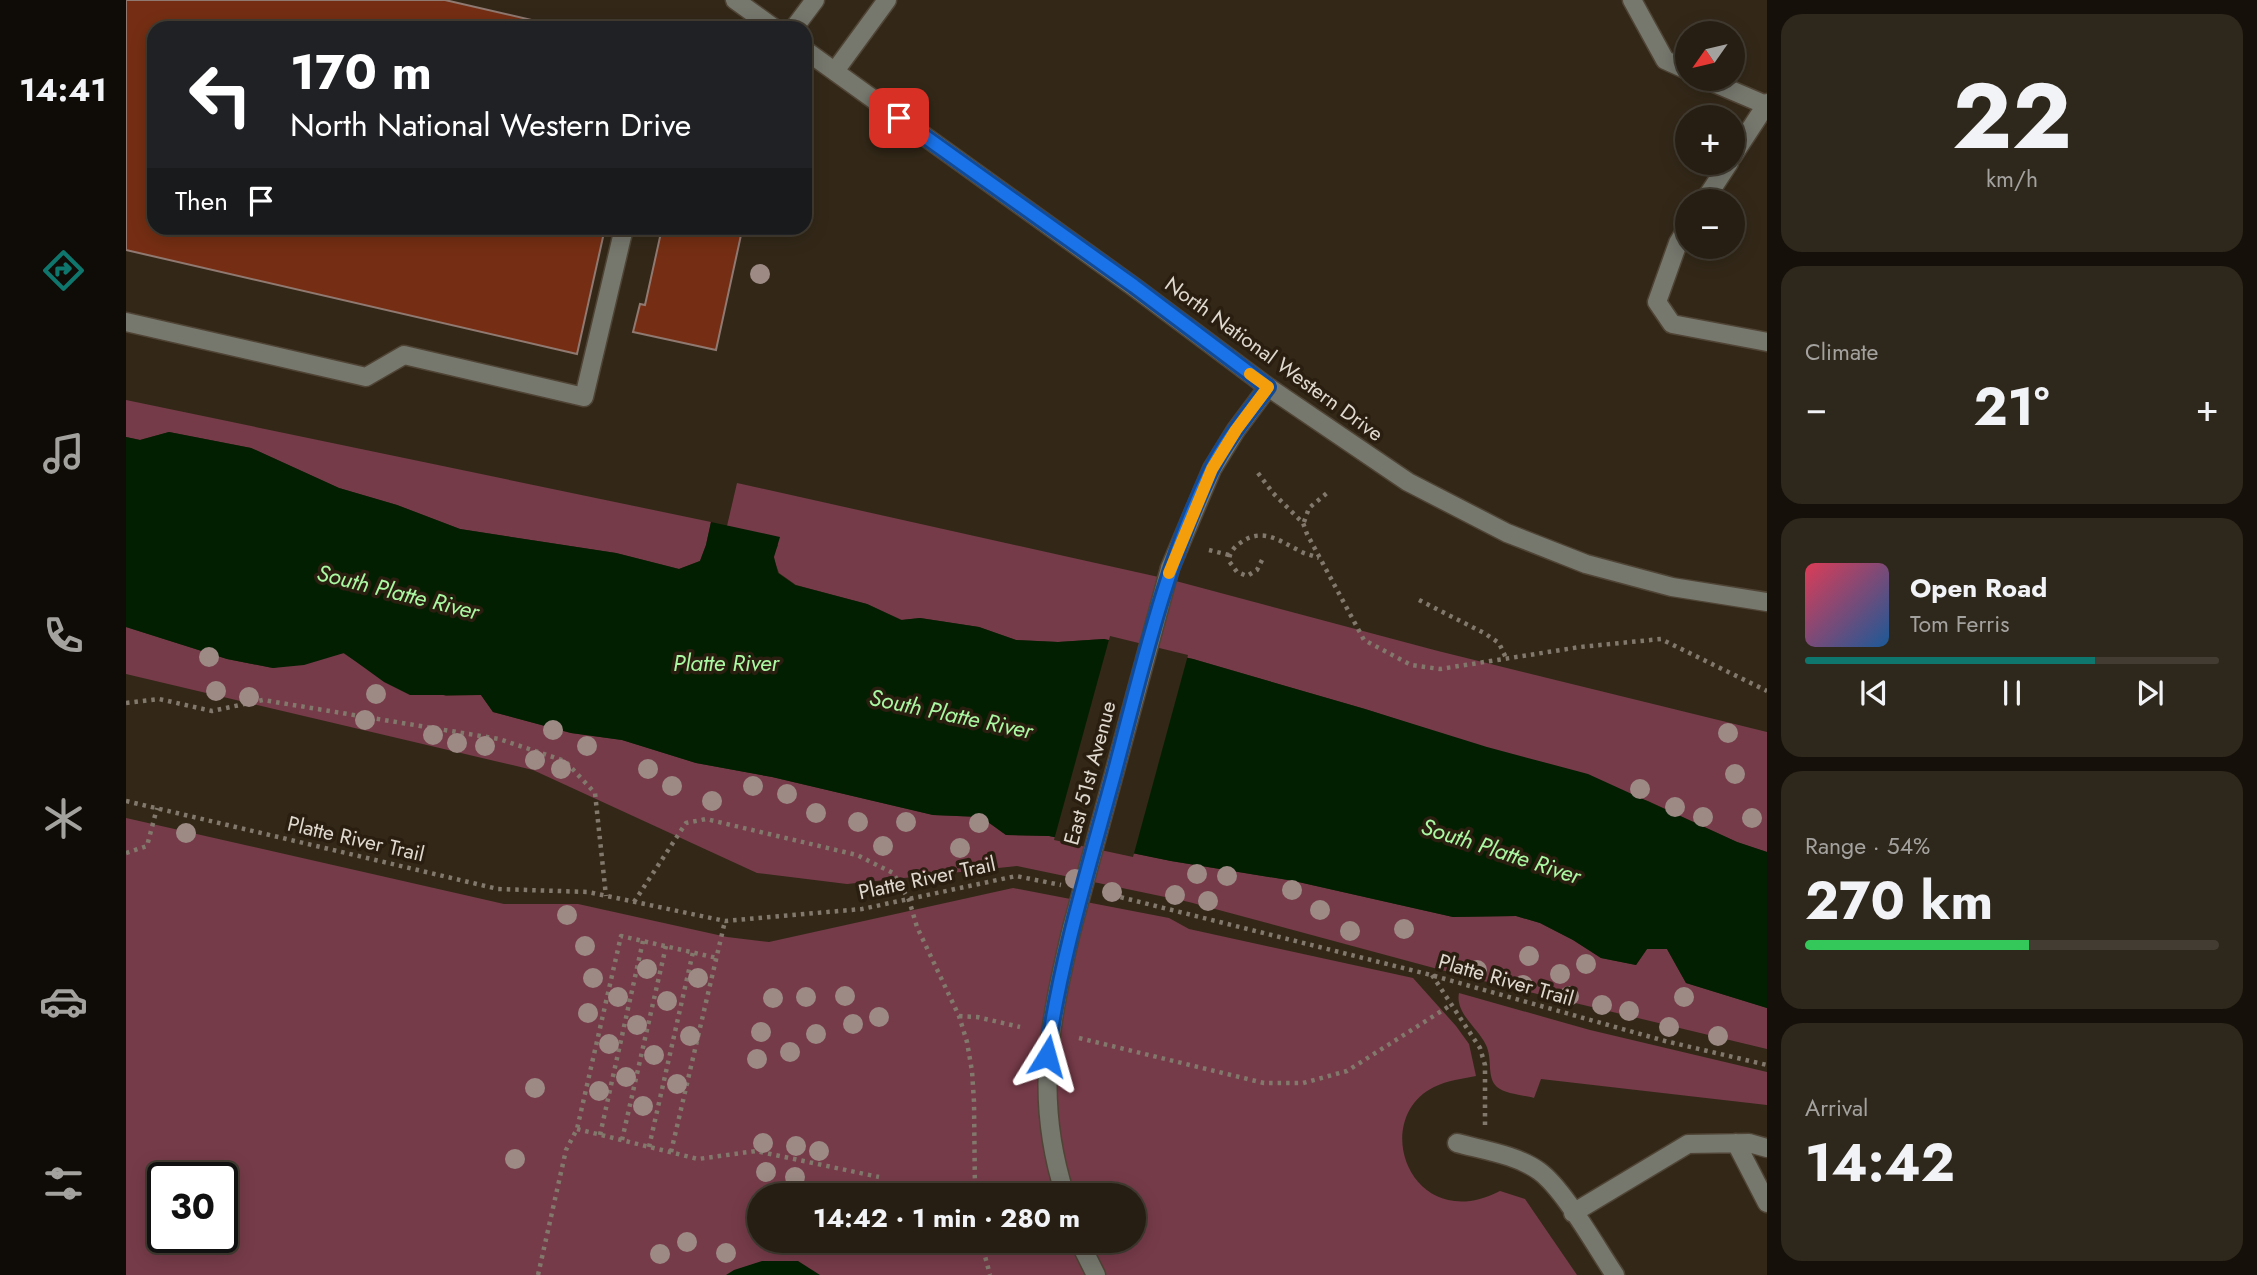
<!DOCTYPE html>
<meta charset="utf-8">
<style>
:root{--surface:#261e12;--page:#2e271b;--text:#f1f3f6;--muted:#a4a29f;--line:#423c32;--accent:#0f766e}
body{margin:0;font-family:Jost,sans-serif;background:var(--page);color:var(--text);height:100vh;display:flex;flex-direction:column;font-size:26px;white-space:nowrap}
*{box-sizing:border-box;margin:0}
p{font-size:23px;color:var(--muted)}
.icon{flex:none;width:38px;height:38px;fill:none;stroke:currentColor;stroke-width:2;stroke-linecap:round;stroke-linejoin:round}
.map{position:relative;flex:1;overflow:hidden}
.side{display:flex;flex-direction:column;gap:14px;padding:14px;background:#15100a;width:490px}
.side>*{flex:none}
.hud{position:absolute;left:21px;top:21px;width:665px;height:214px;border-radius:21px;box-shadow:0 4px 18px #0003,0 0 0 2px var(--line);background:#202124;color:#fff;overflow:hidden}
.needle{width:46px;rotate:236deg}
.fabs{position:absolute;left:1549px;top:21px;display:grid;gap:14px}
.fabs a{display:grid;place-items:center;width:70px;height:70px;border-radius:50%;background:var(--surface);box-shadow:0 4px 18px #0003,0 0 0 2px var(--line);font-size:35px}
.speed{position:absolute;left:21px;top:1162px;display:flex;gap:14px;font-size:35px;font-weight:700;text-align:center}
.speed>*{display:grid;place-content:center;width:91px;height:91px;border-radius:50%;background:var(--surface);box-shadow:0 4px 18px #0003,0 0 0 2px var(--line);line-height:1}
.speed .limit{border:4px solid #111;border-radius:10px;background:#fff;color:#111}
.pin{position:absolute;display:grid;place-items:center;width:60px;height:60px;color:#fff;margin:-30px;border-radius:14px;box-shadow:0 4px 10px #0006}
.me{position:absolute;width:77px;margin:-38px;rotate:8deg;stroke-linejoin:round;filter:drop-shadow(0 0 5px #0008)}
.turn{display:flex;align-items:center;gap:24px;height:147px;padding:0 28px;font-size:32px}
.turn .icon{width:91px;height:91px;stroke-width:2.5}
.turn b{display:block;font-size:49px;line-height:60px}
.then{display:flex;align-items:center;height:66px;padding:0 28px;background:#0003;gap:14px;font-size:26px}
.big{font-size:52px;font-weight:700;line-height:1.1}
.side .tile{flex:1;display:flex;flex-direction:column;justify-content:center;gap:10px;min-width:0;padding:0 24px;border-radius:21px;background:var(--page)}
.side .dial{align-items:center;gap:0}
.dial b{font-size:91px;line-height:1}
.song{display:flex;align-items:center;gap:21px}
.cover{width:84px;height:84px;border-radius:10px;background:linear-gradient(135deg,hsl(350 70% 55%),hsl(210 70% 35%))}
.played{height:7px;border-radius:4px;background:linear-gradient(90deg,var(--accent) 70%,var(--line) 70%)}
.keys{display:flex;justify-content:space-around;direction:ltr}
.heat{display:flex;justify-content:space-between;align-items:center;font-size:38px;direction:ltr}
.charge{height:10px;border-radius:5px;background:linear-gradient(90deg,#34c759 54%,var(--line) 0)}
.trip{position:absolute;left:621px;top:1183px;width:399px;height:70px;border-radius:35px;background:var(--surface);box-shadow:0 4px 18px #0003,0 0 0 2px var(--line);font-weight:700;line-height:70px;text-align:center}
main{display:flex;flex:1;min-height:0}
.menu{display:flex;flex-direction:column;width:126px;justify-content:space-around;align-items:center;background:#0f0c07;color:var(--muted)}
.menu .icon{width:49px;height:49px}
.menu .on{color:var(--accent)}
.menu b{font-size:32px;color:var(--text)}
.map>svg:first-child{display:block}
.green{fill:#763b49;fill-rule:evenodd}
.water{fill:#031f02}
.pier{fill:#332818}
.building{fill:#752e13;stroke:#907971;stroke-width:2}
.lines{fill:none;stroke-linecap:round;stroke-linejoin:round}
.minor-casing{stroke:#4f4435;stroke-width:21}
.path{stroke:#82796c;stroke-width:4.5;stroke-dasharray:3.5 5;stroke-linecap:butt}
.minor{stroke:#76776d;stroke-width:18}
.minor-bridge-casing{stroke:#4f4435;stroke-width:21;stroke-linecap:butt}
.minor-bridge{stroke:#76776d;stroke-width:18}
.tree{fill:#9d8a85}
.route-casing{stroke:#114b97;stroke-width:18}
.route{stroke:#1a73e8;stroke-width:12}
.slow{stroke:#f59e0b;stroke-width:12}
.labels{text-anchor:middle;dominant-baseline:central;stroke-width:7;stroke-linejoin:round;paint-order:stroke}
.street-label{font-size:21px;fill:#e0d9cf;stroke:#291e0f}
.water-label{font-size:23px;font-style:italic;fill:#aaf8a2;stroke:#291e0f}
</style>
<main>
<nav class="menu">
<b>14:41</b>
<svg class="icon on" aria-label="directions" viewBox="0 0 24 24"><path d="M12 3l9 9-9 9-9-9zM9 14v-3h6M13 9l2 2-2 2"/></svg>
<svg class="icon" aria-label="music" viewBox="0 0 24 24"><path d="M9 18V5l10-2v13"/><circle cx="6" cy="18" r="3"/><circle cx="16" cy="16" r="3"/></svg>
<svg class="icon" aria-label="phone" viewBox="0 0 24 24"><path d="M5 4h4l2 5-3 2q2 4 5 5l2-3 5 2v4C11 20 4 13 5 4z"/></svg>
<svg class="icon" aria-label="climate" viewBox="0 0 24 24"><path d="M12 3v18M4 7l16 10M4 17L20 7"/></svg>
<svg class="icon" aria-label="car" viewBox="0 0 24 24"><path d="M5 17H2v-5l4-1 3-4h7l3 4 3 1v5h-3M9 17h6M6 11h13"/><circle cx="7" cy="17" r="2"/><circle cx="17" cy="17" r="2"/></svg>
<svg class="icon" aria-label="filters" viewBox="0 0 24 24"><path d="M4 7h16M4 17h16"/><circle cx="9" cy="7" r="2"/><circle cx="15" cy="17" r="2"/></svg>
</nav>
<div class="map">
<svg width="1641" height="1275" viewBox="0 0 1641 1275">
<rect width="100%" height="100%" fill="#332818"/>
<path class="green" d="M0 400 585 522 580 545 574 561 553 569 490 553 334 529 271 505 213 488 125 448 43 432 14 440 0 437Z
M611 483 1046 580 1312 651 1641 732V852L1611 842 1522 801 1239 709 1067 659 978 639 932 642 890 640 853 627 794 618 776 620 741 604 670 585 653 573 647 557 652 545 601 526Z
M0 627 101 659 147 668 217 653 237 666 320 696 355 695 367 712 445 733 496 740 570 763 646 777 807 815 855 817 880 835 923 836 1045 861 1168 881 1327 917 1390 916 1414 923 1447 940 1475 958 1510 965 1521 949H1541L1560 983 1641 1008V1049L1345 978 1063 902 891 866 721 884 631 873 407 770 0 674Z
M0 818 378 904H452L601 937 643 942 887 888 1043 918 1063 929 1287 978 1330 1026 1343 1044 1350 1076C1336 1079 1322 1080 1308 1087 1242 1120 1286 1237 1374 1191L1399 1199 1451 1275H0ZM37 1178H96V1237H37ZM634 1195H1008V1241H634Z
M1333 993 1464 1030 1641 1072V1105L1415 1079 1408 1098C1398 1095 1379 1094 1371 1087 1360 1077 1367 1060 1360 1045 1352 1028 1329 1013 1333 993Z"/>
<path class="water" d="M43 432 125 448 213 488 271 505 334 529 490 553 553 569 574 561 580 545 585 522 654 537 648 557 652 573 669 585 741 604 775 620 794 618 853 627 890 640 932 642 978 639 1067 659 1239 709 1361 747 1462 774 1611 842 1641 852V1008L1560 983 1541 949H1521L1510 965 1475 958 1447 940 1414 923 1390 916 1327 917 1168 881 1045 861 923 836 880 835 855 817 807 815 646 777 570 763 496 740 445 733 367 712 355 695H284L258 682 218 653 178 665 147 668 101 659 0 627V437L14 440Z
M636 1261H672L694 1275H600L608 1270Z"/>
<path class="pier" d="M984 636 1062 655 1007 857 928 840Z"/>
<path class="building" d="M0 0H319L440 28H28V228H479L451 354 0 250Z
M536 228H580L615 235 590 350 507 332 514 304 519 305Z"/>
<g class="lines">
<g class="minor-casing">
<path id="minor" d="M609 0 648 28
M1506 0 1539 60 1561 70
M668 28 689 0
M679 50 1008 287 1142 387 1282 482 1381 533 1460 564 1546 587 1641 602
M709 71 761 0
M1579 79 1640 105 1641 103
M1606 157 1640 105
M1578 201 1603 163
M1561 228 1552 243 1531 302 1546 324 1641 342
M0 322 240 377 278 355 458 397 498 228
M1044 568 1086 469 1110 430 1142 387
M1331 1143C1357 1150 1391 1155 1413 1171 1438 1189 1470 1247 1489 1275
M1610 1143 1641 1203
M939 1195C908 1098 923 1025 946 928
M1447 1213 1562 1144 1623 1143 1641 1148
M953 1241 970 1275"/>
</g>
<path class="path" d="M1132 473 1147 493 1177 523 1181 534 1238 640 1285 665 1314 669 1454 647 1535 639 1641 691
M1178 522 1183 508 1201 493
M1083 550 1103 555
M1136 560 1131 570 1121 576 1111 572 1103 561C1103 553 1108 547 1114 543 1136 527 1152 540 1172 550 1178 554 1186 555 1193 558
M1293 600 1358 633 1373 643 1380 658
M0 703 33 699 86 711 137 700 373 739 439 761 469 793 480 896
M0 801 372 889 462 892 599 921 736 909 890 876 935 885
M0 853 21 846 31 808
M978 893 1305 975 1539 1041 1641 1065
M508 902 560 823 580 819 731 855 767 873 783 900 791 927 833 1016 841 1042 846 1071 848 1102 849 1195
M1306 975 1354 1048 1359 1065V1126
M833 1016 851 1017 894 1027
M953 1038 1138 1083H1177L1221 1071 1325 1005
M451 1129 572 1159 630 1151 753 1177
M474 1135 517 941
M496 1140 540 946
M523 1147 567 952
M545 1152 599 921
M855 1241 864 1275
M412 1275 440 1150 451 1129 495 936 591 958"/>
<use href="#minor" class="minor"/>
<g class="minor-bridge-casing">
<path id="minor-bridge" d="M946 928 1044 568"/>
</g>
<use href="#minor-bridge" class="minor-bridge"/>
</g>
<g class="tree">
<circle cx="634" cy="274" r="10"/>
<circle cx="83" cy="657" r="10"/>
<circle cx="90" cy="691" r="10"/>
<circle cx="250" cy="694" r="10"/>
<circle cx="123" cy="697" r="10"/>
<circle cx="239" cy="720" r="10"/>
<circle cx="427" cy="730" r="10"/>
<circle cx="1602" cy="733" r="10"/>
<circle cx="307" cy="735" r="10"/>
<circle cx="331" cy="743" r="10"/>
<circle cx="359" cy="746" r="10"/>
<circle cx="461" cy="746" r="10"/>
<circle cx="409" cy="760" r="10"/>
<circle cx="435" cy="769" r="10"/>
<circle cx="522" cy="769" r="10"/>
<circle cx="1609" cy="774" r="10"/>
<circle cx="546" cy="786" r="10"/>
<circle cx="627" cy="786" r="10"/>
<circle cx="1514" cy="789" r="10"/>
<circle cx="661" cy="794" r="10"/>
<circle cx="586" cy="801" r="10"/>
<circle cx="1549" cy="807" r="10"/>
<circle cx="690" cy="813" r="10"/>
<circle cx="1577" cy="817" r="10"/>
<circle cx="1626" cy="818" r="10"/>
<circle cx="732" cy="822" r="10"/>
<circle cx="780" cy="822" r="10"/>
<circle cx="853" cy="823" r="10"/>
<circle cx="60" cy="833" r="10"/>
<circle cx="757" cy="846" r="10"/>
<circle cx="834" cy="848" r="10"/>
<circle cx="1071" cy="874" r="10"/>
<circle cx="1101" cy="876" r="10"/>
<circle cx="949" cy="879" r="10"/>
<circle cx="1166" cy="890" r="10"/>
<circle cx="986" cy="892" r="10"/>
<circle cx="1049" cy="895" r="10"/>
<circle cx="1082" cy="901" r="10"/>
<circle cx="1194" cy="910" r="10"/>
<circle cx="441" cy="915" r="10"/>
<circle cx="1278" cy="929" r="10"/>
<circle cx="1224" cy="931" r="10"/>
<circle cx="459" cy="946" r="10"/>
<circle cx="1403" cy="956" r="10"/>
<circle cx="1460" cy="964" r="10"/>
<circle cx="521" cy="969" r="10"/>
<circle cx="1351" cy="970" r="10"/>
<circle cx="1434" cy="974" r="10"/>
<circle cx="467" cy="978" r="10"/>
<circle cx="572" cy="978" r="10"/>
<circle cx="1397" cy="985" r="10"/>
<circle cx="719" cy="996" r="10"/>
<circle cx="1443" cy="996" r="10"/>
<circle cx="492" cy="997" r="10"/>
<circle cx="680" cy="997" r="10"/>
<circle cx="1558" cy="997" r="10"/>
<circle cx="647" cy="998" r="10"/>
<circle cx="541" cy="1001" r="10"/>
<circle cx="1476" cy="1005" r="10"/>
<circle cx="1503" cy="1011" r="10"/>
<circle cx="462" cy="1013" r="10"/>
<circle cx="753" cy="1017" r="10"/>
<circle cx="727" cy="1024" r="10"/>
<circle cx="511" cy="1025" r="10"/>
<circle cx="1543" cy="1027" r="10"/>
<circle cx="635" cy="1032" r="10"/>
<circle cx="690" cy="1034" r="10"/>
<circle cx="564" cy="1036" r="10"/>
<circle cx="1592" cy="1036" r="10"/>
<circle cx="483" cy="1044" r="10"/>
<circle cx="664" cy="1052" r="10"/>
<circle cx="528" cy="1055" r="10"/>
<circle cx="631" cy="1059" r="10"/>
<circle cx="500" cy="1077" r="10"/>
<circle cx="551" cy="1084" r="10"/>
<circle cx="409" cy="1088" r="10"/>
<circle cx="473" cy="1091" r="10"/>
<circle cx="517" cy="1106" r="10"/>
<circle cx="637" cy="1143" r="10"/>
<circle cx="670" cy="1146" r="10"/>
<circle cx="693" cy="1151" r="10"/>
<circle cx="389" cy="1159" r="10"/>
<circle cx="640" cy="1172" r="10"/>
<circle cx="669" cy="1177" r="10"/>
<circle cx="561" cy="1242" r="10"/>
<circle cx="600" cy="1253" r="10"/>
<circle cx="534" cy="1254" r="10"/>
</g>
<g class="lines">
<g class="route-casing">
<path id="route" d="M773 118 1008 286 1142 387C1122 414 1100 440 1085 470 1038 567 1015 674 987 778 962 870 934 961 921 1056"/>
</g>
<use href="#route" class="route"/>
<path class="slow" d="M1043 573 1086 469 1110 430 1142 387 1124 374"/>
</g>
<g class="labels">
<g class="street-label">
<text transform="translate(1148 359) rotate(36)">North National Western Drive</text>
<text transform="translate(964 773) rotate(-75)">East 51st Avenue</text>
<text transform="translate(230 839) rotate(13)">Platte River Trail</text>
<text transform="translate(801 878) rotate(-12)">Platte River Trail</text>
<text transform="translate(1380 980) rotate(16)">Platte River Trail</text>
</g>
<g class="water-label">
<text transform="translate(272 592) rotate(14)">South Platte River</text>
<text x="600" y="663">Platte River</text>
<text transform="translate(825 714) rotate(12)">South Platte River</text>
<text transform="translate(1375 851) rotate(18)">South Platte River</text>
</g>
</g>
</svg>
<div class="fabs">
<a><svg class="needle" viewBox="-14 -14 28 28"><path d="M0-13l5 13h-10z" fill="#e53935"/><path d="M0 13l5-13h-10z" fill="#a4a29f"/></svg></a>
<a>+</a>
<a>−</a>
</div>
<div class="speed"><div class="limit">30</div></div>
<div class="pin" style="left:773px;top:118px;background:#d93025"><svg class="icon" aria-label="arrive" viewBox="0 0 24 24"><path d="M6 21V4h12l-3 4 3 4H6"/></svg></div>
<svg class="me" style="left:921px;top:1056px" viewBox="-20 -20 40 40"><path d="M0-17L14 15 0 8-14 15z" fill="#1a73e8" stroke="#fff" stroke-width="4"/></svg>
<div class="trip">14:42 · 1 min · 280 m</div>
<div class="hud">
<div class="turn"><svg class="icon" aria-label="left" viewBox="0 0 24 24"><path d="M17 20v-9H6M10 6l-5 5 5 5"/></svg><div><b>170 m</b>North National Western Drive</div></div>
<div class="then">Then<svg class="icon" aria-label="arrive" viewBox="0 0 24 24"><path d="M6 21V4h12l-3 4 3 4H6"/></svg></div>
</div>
</div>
<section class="side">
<div class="tile dial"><b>22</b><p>km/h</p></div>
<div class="tile"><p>Climate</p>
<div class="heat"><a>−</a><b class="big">21°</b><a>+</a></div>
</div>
<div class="tile">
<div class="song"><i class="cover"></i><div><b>Open Road</b><p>Tom Ferris</p></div></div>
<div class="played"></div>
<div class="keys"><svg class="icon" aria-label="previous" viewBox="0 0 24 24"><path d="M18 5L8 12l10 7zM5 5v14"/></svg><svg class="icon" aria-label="pause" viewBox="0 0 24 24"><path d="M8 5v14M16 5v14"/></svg><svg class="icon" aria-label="next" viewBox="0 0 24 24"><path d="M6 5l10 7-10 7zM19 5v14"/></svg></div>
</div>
<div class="tile"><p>Range · 54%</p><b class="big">270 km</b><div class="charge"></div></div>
<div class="tile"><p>Arrival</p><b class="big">14:42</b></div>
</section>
</main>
